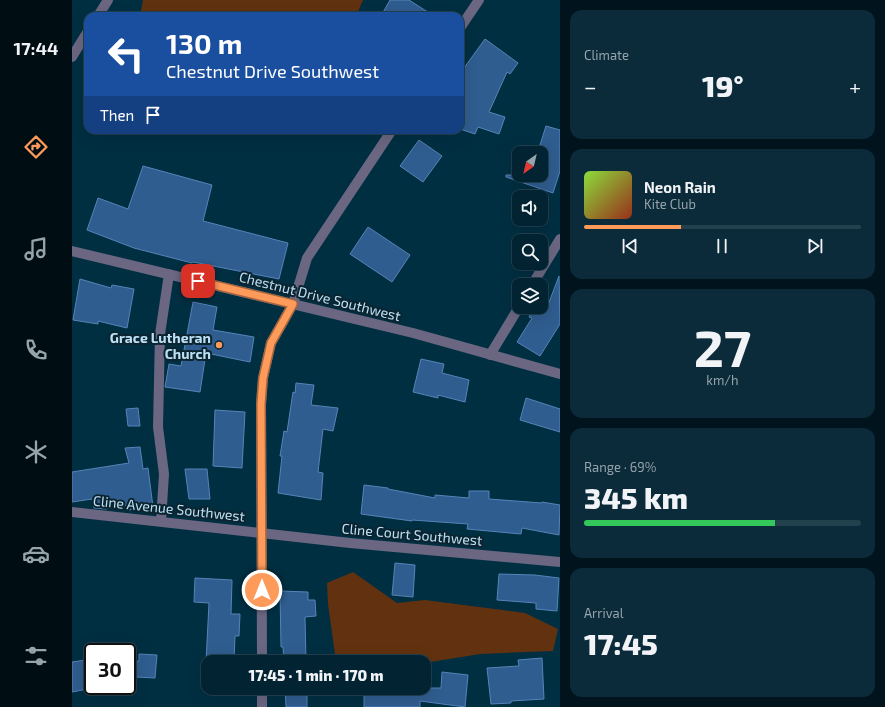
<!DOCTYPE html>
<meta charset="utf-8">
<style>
:root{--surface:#012332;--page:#0b2b3a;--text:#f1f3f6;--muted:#96a4ac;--line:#23404d;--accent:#ff9b5a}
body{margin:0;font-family:"Exo 2",sans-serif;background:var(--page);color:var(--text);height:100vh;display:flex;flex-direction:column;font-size:15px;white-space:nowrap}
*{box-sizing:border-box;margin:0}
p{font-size:13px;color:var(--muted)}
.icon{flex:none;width:22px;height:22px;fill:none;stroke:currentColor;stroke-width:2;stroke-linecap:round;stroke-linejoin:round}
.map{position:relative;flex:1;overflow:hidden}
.drawer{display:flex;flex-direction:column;gap:10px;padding:10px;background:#01131c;width:325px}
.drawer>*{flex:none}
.hud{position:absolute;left:12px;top:12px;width:380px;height:122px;border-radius:12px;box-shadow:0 4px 16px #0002,0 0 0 1px var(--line);background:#1a4fa0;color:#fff;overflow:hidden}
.needle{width:26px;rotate:214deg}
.fabs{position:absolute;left:440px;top:146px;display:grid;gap:8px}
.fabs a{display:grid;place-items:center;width:36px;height:36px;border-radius:8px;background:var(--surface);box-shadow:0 4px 16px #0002,0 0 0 1px var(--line);font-size:20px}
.speed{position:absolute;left:12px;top:643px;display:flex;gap:8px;font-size:20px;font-weight:700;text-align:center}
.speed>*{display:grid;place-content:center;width:52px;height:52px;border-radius:50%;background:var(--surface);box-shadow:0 4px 16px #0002,0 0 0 1px var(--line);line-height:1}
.speed .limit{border:2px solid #111;border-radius:6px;background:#fff;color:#111}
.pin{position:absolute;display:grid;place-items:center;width:34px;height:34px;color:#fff;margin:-17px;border-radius:8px;box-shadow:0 2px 6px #0006}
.me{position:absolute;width:44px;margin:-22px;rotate:0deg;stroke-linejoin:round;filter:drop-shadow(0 0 3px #0008)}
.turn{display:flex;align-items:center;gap:14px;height:84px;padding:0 16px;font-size:18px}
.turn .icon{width:52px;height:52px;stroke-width:2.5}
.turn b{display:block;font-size:28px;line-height:34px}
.then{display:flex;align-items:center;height:38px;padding:0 16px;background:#0003;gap:8px;font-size:15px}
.big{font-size:30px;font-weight:800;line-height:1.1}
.drawer .widget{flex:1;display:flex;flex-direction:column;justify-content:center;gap:6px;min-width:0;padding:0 14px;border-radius:12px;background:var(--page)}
.drawer .dial{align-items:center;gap:0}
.dial b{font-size:52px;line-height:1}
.song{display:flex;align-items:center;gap:12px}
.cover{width:48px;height:48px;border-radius:6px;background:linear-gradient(135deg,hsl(90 70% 55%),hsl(10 70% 35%))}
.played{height:4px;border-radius:2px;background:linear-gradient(90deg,var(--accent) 35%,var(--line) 35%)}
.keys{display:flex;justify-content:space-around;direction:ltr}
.heat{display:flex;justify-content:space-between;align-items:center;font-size:22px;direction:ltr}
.charge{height:6px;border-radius:3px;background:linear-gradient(90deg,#34c759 69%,var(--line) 0)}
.trip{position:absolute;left:129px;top:655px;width:230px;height:40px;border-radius:12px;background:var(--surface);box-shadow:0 4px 16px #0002,0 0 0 1px var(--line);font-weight:800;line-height:40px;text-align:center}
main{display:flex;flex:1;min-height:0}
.tab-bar{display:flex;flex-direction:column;width:72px;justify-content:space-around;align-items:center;background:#000e14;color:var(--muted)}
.tab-bar .icon{width:28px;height:28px}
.tab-bar .selected{color:var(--accent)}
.tab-bar b{font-size:18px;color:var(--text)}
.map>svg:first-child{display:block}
.green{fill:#623210}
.building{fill:#2f5d8f;stroke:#5584b8}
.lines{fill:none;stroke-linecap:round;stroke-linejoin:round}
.minor{stroke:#6b6782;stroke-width:10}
.route-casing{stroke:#a6653a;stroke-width:10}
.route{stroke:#ff9b5a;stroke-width:7}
.poi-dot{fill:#ff9b5a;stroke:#0b2430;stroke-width:1.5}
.labels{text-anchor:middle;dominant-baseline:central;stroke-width:4;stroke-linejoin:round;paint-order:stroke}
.street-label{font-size:14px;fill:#bce0f5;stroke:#0b2430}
.poi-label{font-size:14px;font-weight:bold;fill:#bce0f5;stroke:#0b2430;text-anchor:end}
</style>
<main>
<nav class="tab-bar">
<b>17:44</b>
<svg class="icon selected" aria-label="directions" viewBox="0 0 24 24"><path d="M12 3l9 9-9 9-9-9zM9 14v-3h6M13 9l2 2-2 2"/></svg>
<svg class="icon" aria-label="music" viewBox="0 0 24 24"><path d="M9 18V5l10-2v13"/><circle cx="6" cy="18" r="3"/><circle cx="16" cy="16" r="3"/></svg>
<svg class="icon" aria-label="phone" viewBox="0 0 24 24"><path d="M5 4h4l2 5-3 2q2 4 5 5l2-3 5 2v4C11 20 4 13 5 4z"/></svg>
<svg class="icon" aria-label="climate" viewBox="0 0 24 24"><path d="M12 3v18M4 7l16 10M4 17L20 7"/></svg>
<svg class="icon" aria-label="car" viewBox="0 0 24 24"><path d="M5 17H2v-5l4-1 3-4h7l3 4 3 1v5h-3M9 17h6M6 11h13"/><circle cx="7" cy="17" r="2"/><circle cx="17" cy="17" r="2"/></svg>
<svg class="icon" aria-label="filters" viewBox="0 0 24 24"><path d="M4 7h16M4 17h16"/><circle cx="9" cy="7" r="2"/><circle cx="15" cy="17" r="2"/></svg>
</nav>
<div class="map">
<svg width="488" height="707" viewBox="0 0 488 707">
<rect width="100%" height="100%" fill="#012f42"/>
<path class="green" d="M71 0H291L284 16H68Z
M281 572 325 603 353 600 453 613 486 629 481 651 408 654 352 663 264 662 256 604 255 583Z"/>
<path class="building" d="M318 0H337L362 16H309Z
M413 39 446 63 438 74 435 72 417 112 433 117 427 134 406 127 403 134 388 129V74L391 67 392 68Z
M474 126 488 130V171L481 193 434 177V175H469V149L467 148Z
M347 140 370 156 351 182 328 166Z
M71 166 140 185 131 221 216 243 207 279 121 262 120 263 62 248 15 230 26 198 56 209Z
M296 227 338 255 320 282 278 254Z
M487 276 488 324 468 356 445 342 460 318 457 317 462 307H469V301L476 305Z
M8 279 39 288 40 285 62 289 55 328 26 321V324L1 320Z
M121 302 145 307 141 330 182 337 178 362 134 353 128 392 93 387 97 364 109 366Z
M349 359 372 364 370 373 397 380 393 402 366 395V398L341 392Z
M224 383 242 385 239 405 266 408 261 431 251 429 246 472 251 473 249 500 206 493 210 456H208L212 431 215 432 221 392 223 393Z
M454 398 488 409V432L448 420Z
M66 408 68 426H56L54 409Z
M143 410 173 412 170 468 141 466Z
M68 447 71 469 76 468 81 507 56 510V505L33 509 22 508 20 499 0 502V472L57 463 53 448Z
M113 469H135L138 499H117Z
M292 485 316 488V489L363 498V495L397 498V491H417V499L470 503V502L488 505 487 535 450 528 449 534 395 529 396 524 340 520V521L289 514Z
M323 563 343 565 341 597 320 595Z
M427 574 463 575 487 578 485 611 464 609V603L425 600Z
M123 578 160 580 159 614H168L167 636H163L162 662H134L137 603 122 602Z
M208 591 236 592V600H243L244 616 233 617 234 662H212L211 647H209Z
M67 654 85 655 83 678 63 677 55 678V663L67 661Z
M470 658 472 699 439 701V703L419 704 415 668 447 666 446 660Z
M21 659V688L0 692V662Z
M370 672 396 675 393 707 348 701V707H292V688H369Z
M213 688H235V707H214Z"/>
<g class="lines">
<path class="minor" d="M26 16 36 0
M388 28 407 0
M0 57 16 31
M0 251 341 333 488 374
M460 285 488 239
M418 355 447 307
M0 512 278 543 488 562
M89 521 92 474 86 427 88 334 97 274
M190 662 189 404 191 378 199 343 221 304 235 258 320 130
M190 707V688"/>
</g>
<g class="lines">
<g class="route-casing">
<path id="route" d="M126 281 221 304 199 343 191 378 189 404 190 590"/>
</g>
<use href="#route" class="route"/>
</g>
<circle class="poi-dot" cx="147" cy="345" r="4"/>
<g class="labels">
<g class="street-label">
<text transform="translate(248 296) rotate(14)">Chestnut Drive Southwest</text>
<text transform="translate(97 508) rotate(6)">Cline Avenue Southwest</text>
<text transform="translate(340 534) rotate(5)">Cline Court Southwest</text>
</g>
<g class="poi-label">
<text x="139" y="337">Grace Lutheran<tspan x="139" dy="16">Church</tspan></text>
</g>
</g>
</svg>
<div class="fabs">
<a><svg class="needle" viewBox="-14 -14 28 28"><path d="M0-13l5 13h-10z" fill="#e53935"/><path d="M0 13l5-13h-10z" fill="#96a4ac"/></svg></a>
<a><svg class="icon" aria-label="sound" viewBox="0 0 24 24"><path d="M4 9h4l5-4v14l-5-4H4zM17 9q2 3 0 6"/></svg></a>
<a><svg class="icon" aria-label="search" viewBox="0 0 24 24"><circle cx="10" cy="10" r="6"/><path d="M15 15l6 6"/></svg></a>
<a><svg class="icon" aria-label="layers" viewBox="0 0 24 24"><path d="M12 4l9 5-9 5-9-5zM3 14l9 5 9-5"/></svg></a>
</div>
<div class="speed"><div class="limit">30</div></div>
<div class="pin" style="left:126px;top:281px;background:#d93025"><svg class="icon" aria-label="arrive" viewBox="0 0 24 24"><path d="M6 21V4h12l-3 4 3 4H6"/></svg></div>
<svg class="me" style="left:190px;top:590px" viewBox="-20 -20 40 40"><circle r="17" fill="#ff9b5a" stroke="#fff" stroke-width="3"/><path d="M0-11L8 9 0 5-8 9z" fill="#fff"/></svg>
<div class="trip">17:45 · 1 min · 170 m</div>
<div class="hud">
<div class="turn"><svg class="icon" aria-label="left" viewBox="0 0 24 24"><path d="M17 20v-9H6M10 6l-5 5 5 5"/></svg><div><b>130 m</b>Chestnut Drive Southwest</div></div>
<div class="then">Then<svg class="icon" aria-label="arrive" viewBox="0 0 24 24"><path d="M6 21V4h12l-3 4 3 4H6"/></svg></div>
</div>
</div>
<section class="drawer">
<div class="widget"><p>Climate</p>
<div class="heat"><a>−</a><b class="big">19°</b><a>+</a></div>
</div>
<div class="widget">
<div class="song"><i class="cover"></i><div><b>Neon Rain</b><p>Kite Club</p></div></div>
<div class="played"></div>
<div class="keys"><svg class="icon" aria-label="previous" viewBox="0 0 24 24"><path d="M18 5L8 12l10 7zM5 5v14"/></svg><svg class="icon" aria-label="pause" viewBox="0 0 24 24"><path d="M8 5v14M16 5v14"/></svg><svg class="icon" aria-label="next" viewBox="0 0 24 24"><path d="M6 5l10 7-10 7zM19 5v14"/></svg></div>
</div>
<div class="widget dial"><b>27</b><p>km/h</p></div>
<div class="widget"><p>Range · 69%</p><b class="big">345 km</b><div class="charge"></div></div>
<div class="widget"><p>Arrival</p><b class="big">17:45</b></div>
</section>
</main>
